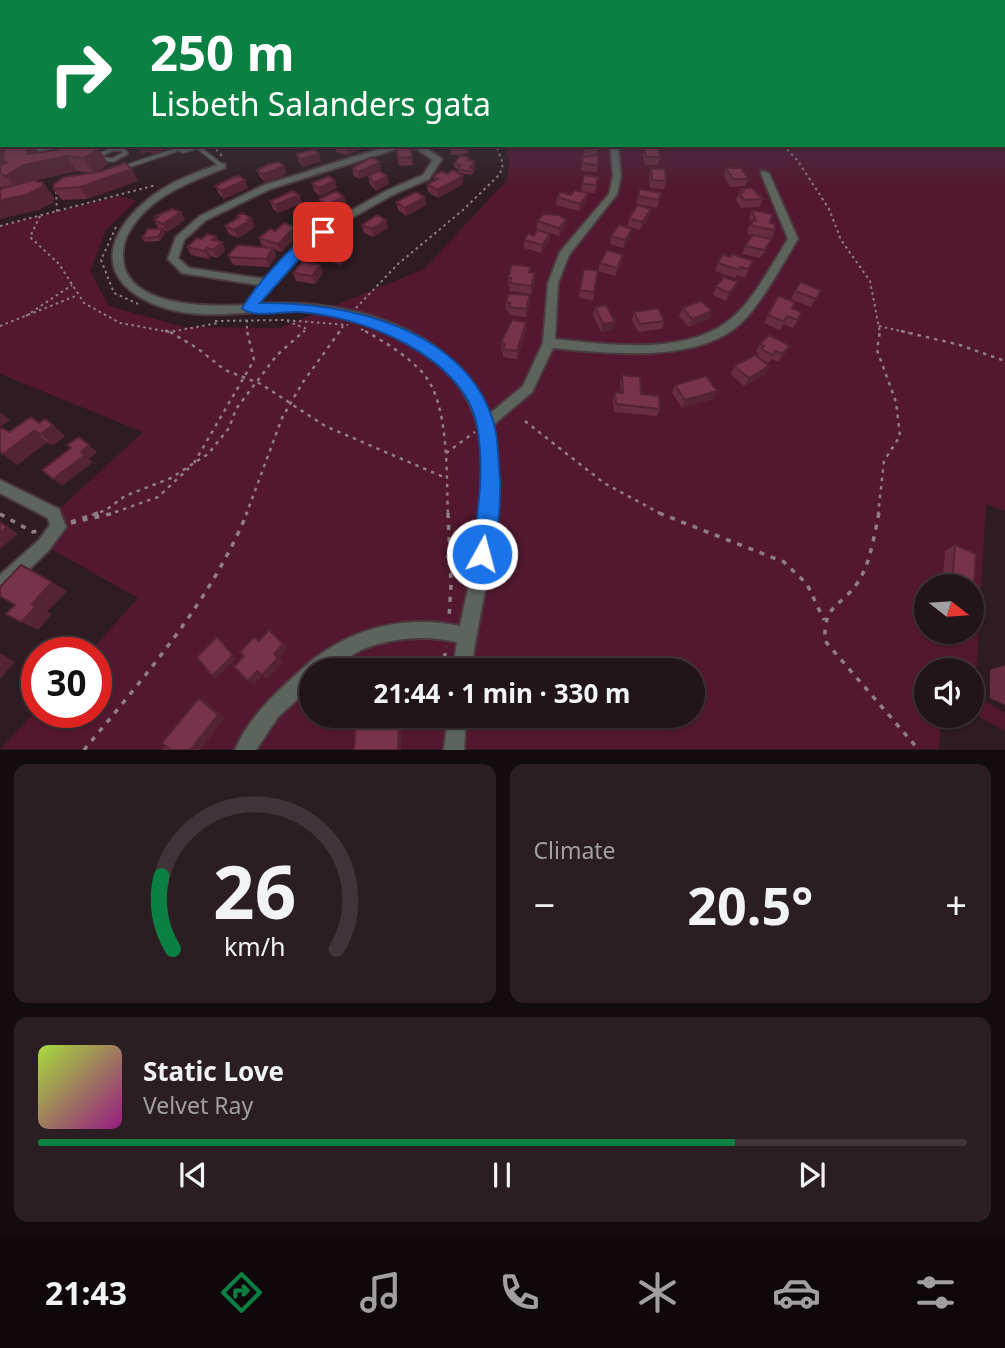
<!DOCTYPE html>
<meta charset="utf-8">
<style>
:root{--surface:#22151a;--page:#2a1e23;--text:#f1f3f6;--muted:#a29fa2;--line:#3f3439;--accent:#0b8043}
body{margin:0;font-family:"Noto Sans",sans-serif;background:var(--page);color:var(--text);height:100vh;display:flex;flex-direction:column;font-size:26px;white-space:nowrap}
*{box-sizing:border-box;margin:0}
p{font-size:23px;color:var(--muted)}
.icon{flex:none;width:38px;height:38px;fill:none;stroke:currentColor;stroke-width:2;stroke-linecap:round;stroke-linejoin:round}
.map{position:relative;height:750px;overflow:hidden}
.sheet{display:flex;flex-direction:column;gap:14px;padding:14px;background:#130c0e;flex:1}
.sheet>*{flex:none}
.top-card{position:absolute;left:0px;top:0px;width:1006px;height:147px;box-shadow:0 2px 5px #0004,0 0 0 2px var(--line);background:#0b8043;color:#fff;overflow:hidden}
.needle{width:46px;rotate:107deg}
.fabs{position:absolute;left:914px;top:574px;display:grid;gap:14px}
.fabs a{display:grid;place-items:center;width:70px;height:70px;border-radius:50%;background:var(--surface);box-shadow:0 2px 5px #0004,0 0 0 2px var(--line);font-size:35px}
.speed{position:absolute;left:21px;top:637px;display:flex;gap:14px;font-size:35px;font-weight:700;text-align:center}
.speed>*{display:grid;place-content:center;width:91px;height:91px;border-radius:50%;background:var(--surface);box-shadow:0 2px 5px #0004,0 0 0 2px var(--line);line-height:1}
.speed .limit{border:10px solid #d22;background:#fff;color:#111}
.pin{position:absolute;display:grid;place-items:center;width:60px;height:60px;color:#fff;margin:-30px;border-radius:14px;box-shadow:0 4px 10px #0006}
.me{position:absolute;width:77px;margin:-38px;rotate:7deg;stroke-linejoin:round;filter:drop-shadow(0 0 5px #0008)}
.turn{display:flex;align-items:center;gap:24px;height:147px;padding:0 35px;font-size:32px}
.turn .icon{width:91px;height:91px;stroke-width:2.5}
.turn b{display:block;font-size:49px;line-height:60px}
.big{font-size:52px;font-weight:700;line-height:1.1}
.sheet .card{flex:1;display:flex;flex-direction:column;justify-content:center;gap:10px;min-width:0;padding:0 24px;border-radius:14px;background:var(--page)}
.sheet .dial{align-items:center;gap:0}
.dial svg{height:182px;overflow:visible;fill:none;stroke:var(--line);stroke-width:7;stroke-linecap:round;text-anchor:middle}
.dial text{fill:var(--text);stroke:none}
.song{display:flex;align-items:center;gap:21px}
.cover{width:84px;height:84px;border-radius:10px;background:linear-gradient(135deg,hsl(80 70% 55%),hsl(310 70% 35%))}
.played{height:7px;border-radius:4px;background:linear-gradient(90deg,var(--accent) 75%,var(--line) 75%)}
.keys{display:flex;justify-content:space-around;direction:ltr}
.heat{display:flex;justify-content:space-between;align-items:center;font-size:38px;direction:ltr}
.sheet .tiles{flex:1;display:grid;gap:14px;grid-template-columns:1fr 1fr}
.card:last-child{grid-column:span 2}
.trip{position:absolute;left:299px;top:658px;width:406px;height:70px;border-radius:35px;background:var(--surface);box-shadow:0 2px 5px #0004,0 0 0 2px var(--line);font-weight:700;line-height:70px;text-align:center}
.tab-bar{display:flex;height:112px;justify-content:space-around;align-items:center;background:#0e080a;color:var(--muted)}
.tab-bar .icon{width:49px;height:49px}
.tab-bar .active{color:var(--accent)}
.tab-bar b{font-size:32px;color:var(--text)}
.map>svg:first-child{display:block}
.green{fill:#53182f;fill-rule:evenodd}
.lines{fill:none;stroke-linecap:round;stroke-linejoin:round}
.lane-casing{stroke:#4b3a3f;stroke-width:6}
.street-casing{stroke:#4b3a3f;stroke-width:4}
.path-far2{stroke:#8f7f84;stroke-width:2;stroke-dasharray:2.5 3.5;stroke-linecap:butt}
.path-far1{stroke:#8f7f84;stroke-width:2.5;stroke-dasharray:3.5 5;stroke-linecap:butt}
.path{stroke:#8f7f84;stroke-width:3.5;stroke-dasharray:5 7;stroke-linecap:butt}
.lane{stroke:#5d645e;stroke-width:3.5}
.street{fill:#5d645e;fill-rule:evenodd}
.wall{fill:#672c41}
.shaded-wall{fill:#542435}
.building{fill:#78334c;stroke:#542435;stroke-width:2}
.route{fill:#1a73e8;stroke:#114b97;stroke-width:2}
</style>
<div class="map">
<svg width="1005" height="750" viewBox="0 0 1005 750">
<rect width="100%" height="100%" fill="#2e1c22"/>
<path class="green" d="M1005 84V511L986 504 975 695 1005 713V731L971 712V670H926V716H941L939 749H0L37 710V712H96V653H89L138 598 44 545 54 514 143 432 0 374V226L120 196 136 201 106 230 90 271 109 306 184 327 280 328 424 269 507 180 509 158 504 145H1004ZM926 586H971V632H926ZM312 670H693V716H312Z"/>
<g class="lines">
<g class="lane-casing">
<path id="lane" d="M171 145 183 151 197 147
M195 145 222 166
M112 149H122L126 153 113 160 101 159 102 154Z
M29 152 62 145
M122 168 176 150"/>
</g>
<g class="street-casing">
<path id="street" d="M392 145H422L442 159 429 179 392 195 346 221 307 247 271 285 257 304C335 299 432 319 476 391 481 399 484 408 487 416L523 386 543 343 548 283 560 252 609 194 613 176 610 145H618L621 176 617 194 569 255 558 283 555 339C609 345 688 356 732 318 754 299 772 264 788 239L764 181 761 173 762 171 769 173 798 239C782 264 762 304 740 324 695 364 608 353 553 348L532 392 491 427C493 438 496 449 497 459 503 526 480 604 471 670H453L457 642C425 635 392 637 361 650 350 655 337 667 328 670 324 672 316 670 312 670V686L278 717 256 750H235C246 723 267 701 288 682 299 672 309 662 321 654 362 625 411 616 460 626 474 557 503 462 466 397 456 378 439 363 422 351 388 326 345 314 303 311 257 308 210 322 165 308 88 283 104 228 161 190 179 178 199 172 219 164H225V168C200 178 175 187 153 204 139 216 124 233 123 252 119 308 208 307 245 305L260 285 182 273 168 259 176 237 200 216 264 185ZM396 149H417L433 160 423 175 386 191 340 217 301 243 265 279 189 268 178 258 184 240 206 220 270 189Z
M0 480 59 509 66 527 49 550 6 592 0 594V575L39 540 50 525 48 518 0 493Z
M448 716H466L464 750H444Z"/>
</g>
<path class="path-far2" d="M212 145 222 156
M783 145 798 161 829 209 841 240 870 281 880 333
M56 191 57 212
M40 216 30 237 59 264 84 303 120 323 170 332 218 323
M0 226 156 185
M116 227 101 260 114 293 138 304
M356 308 398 264 463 210 500 174 503 164 496 145
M26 316 72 285
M247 320V333
M215 321 284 320 348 325
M287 321 307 329 302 333
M0 326 78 295
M879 326 909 333
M361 329 368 333
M338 333 344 325"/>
<path class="path-far1" d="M165 331H174
M365 331C385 342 406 355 422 372 450 402 446 476 448 515
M901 331 960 345 1005 361
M170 332 197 348 225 370 261 384 325 426 446 478
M525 421 604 483 663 515
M446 453 475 432
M194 463 254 360 247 331
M92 515 106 510 125 496 171 478 208 454 229 428 236 409 277 355 304 331
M107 515 158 497 189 468
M246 515 282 418 303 382 340 331
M878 515 884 461 900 436 896 402 877 350 880 331"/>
<path class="path" d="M448 513 451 584 449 618
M659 513 784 562 807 584 824 620
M879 513C874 535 871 562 858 582 841 608 823 603 825 641L919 750
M0 514 33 532 38 531
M71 522 98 513
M71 523 114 513
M443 670 446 646
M84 750C144 677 211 601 247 513"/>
<use href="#lane" class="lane"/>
<use href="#street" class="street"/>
</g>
<path class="wall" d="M0 142 2 145H33L38 152 93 147 108 164 96 172 138 181 87 199 62 200 53 189 90 173 77 171 37 180 39 182H43L54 198V202L38 210 4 188 0 187Z
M335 145H364V148L347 155 336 152Z
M410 145 413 165 399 166 396 146Z
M449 145H467L468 154 451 155Z
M584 145H598L597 155 584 156Z
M644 148 660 157 658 165H645L643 155Z
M296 154 321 161 303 167 299 162Z
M583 157 598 165 597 172 581 171Z
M469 160 475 165 473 168 474 172 472 175 458 173 459 169 455 168 454 164Z
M284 166 286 174 270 181 265 182 260 177 257 170Z
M352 168 381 169 359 179 354 176Z
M651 168 666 181 664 189 650 188 649 176Z
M726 168 748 179 745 186 730 187 724 176Z
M447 174 463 176V184L438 198 428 192 427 184 434 181 433 176Z
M368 176H387L389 184 376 191 370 184Z
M598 177 595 193 582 192 588 193 586 201 579 211 556 205 557 197 571 195 581 191 582 184Z
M312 183 337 188 320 196 314 191Z
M215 186 248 188 224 199 219 194Z
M741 189 763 199 759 207 741 208 736 200Z
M661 193 657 208 636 204 638 196Z
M299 195 302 203 278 213 273 209 270 201Z
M344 197 346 205 329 213 321 207 319 199Z
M396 202 426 205 406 216 398 210Z
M752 210 770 223 775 230 772 239 762 237 768 247 760 258 742 254 745 246 753 235 748 234V228L751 223 749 218Z
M155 216 185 220 167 232 163 230 165 233 160 241 145 242 142 238 161 229 158 228 154 220 156 218Z
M237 216 255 226 252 228 253 229 238 238 229 234 225 226 238 218Z
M649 217 640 230 628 226 629 218Z
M566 220 565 228 559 236 537 229V221Z
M362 225 388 228 373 237 364 233Z
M295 227 298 235 281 252 274 249 276 256 269 267 234 265 232 263 228 255 268 247 262 246 259 238 275 231Z
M550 234 549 242 541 253 524 248V240L534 236Z
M351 235 353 243 351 245 352 248 350 250 351 257 341 265 325 259 322 251 326 248 324 241Z
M216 236 218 241 225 250 217 258 211 256 209 259 191 255 187 247 202 239Z
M611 236 630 237 623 248 610 244Z
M730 257 753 261 745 278 737 275 735 278 715 271 718 263Z
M600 263H622L615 276 598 271Z
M531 267V272L535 281 531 294 509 291 510 286H508V278Z
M598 271 593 300 579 298 580 290Z
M293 273H323L315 284 296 281Z
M738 282 734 290 726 301 713 295 716 287Z
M800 282 821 290 811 307 791 299Z
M778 296 798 320 793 328 783 324 780 330 764 323Z
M506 302 530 303 526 317 509 315V311L506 310Z
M595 307 613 330 601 332 593 315Z
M682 308 709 319 689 327 679 316Z
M634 312 664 321 662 329 638 332 632 320Z
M526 322V330L517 359 503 357V351H501V343Z
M760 344 790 346 785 354 778 362 772 359 768 363 760 359 769 366 765 374 744 386 731 374 734 366 757 356 759 353 756 352Z
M622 375 641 394 660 409 657 416 614 412 613 400 615 392H621L620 383Z
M675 385 714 399 682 408 672 393Z
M39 423 53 425 65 436 53 445 47 442 17 465 9 432Z
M955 545 978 590 974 592V608L971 610V586H942L945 551Z
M1005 665V705L990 698V670Z"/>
<path class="shaded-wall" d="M0 125H2V138H0Z
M28 145H33L38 152V162L67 156 77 171 37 180 42 187 43 182 54 198V202L38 210 0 219V200L37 182 18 191 6 176 27 154Z
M83 145H101L93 147 99 149 108 164 94 174 84 158Z
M137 145H146L150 152 141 154Z
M147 145H168L169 149 152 155Z
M351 145H364V148L347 155 345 147Z
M4 149 7 162 3 161 7 166 0 168V150Z
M319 154 321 161 303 167 300 159Z
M380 162 381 169 359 179 358 172Z
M284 166 286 174 270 181 265 182 262 174Z
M132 169 138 181 87 199 80 187Z
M387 176 389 184 376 191 374 183Z
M463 176V184L438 198 437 190Z
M245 180 248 188 224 199 221 191Z
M335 181 337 188 320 196 318 188Z
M588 193 586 201 579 211 580 204Z
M299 195 302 203 278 213 275 205Z
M344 197 346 205 329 213 327 205Z
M425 197 426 205 406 216 405 208Z
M651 209 649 217 640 230 642 222Z
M181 212 185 220 167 232 163 224Z
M251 218 255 226 252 228 253 229 238 238 234 230Z
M386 220 388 228 373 237 372 229Z
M566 220 565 228 559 236V228Z
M295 227 298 235 281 252 278 244Z
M163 229 165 233 160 241 158 237Z
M632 229 630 237 623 248 625 240Z
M550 234 549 242 541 253 542 245Z
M351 235 353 243 351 245 352 248 350 250 351 257 341 265 339 257 346 239Z
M216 236 219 244 222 242 225 250 217 258 213 250 212 240Z
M207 248 211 256 209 259 204 251Z
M273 248 276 256 269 267 266 259Z
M623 255 622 263 615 276 617 268Z
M320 265 323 273 315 284 312 276Z
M535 273V281L531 294V286Z
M738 282 734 290 726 301 729 293Z
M530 295V303L526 317V309Z
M712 311 709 319 689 327 692 319Z
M526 322V330L517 359V351Z
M615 322 613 330 601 332 603 324Z
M790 346 785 354 778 362 782 354Z
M769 366 765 374 744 386 749 378Z
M717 391 714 399 682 408 685 400Z
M1 413 10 420 0 427V414Z
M53 425 65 436 53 445 41 434Z
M34 431 47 442 17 465 3 454Z
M89 445 97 452 89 459 93 462 62 486 53 479 81 452Z
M0 521 18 534 0 549Z
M52 582 67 591 47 612 52 614 38 630 21 622 32 604Z
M269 630 288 648 279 658 283 662 268 679 262 676 254 685 248 681 274 654Z
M217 637 236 658 216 678 212 676Z
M0 653 15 662 0 679Z
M199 698 206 701 225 718 200 750H190Z
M399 718 402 721 401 750H398Z"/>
<path class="building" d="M0 142H2V145H28L27 154 57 150 63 145H83V146L99 149 84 158 67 156 24 165 6 176 0 174V166L7 162 3 161 4 149 0 150Z
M410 145 412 157 398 158 396 146Z
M450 145H467V146L451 148Z
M585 145H598V147L585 149Z
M644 148H658L660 157H646Z
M315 149 319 154 300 159 296 154Z
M598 155V165L582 163 583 157Z
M460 156 469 157 468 160 475 161 470 168H474L472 172 458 169 461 165 454 164Z
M372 157 380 162 358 172 352 168Z
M279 162 284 166 267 173 262 174 257 170 269 164Z
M125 163 132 169 80 187 53 189 54 184 64 177 99 172Z
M651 168 665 169 666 181 652 180Z
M726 168H741L748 179H733Z
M453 170 463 176 437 190 427 184 438 179 433 176 442 171 447 174Z
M379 171 387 176 374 183 368 176Z
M584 175 598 177 596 185 582 184Z
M239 176 245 180 221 191 215 186 234 177Z
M329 176 335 181 318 188 312 183Z
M37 179V182H43V186L26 195 0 200V189Z
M752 188 763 199 744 200 739 193 744 192 741 189Z
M640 189 661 193 659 200 638 196Z
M575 190 588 193 580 204 557 197 561 192 571 195Z
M293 191 299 195 275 205 270 201Z
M336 191 344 197 327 205 319 199Z
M416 192 425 197 405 208 396 202Z
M638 205 651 209 642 222 629 218Z
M172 209 181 212 163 224 154 220 158 217 155 216Z
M752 210 772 214 770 223 775 224V230L752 226V220L756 221Z
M242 213 251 218 247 220 249 221 234 230 225 226 239 217 237 216Z
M544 214 559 215 566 220 559 228 537 221Z
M377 215 386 220 372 229 362 225Z
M284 223 295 227 278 244 259 238 270 229 275 231Z
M619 225 632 229 625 240 611 236Z
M148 229H163L158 237 142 238Z
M537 230 550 234 542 245 524 240 528 234 534 236Z
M340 232 351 235 346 239 350 240 343 246 349 248 339 257 322 251 331 244 324 241Z
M207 234 216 236 212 240 222 242 213 250 207 248 204 251 187 247 197 238 202 239Z
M753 235 772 239 764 250 745 246Z
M238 245 273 248 266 259 230 257 228 255Z
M607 250 623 255 617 268 600 263Z
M723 254 730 257 732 254 753 261 748 269 740 267 739 270 718 263Z
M302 262 320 265 312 276 293 273Z
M512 264 531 267 529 272 535 273 531 286 510 283 511 278H508Z
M584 269 598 271 594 292 580 290Z
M724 277 738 282 729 293 716 287Z
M800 282 821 290 816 299 795 291Z
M509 294 530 295 526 309 509 307 510 303 506 302Z
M778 296 795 302 792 308 801 312 798 320 787 316 784 322 768 315Z
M701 301 712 311 692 319 682 308Z
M606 305 615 322 603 324 595 307Z
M658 308 664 321 640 324 634 312Z
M512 320 526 322 517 351 503 349 505 344 501 343Z
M769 335 790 346 782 354 776 351 772 355 761 349 764 346 760 344Z
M755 355 769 366 749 378 734 366Z
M622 375 640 377 641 394 659 396 660 409 616 404 615 392 623 393Z
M706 376 717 391 685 400 675 385Z
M31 417 39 423 45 419 53 425 41 434 34 431 3 454 0 452V429L2 428 9 432Z
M79 437 89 445 81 452 85 455 53 479 42 470 71 448 67 445Z
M0 522 7 527 0 533Z
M955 545 976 554 974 583 979 585 978 590 975 588 974 608 971 607V586H952Z
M21 565 52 582 32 604 36 607 21 622 6 614 15 605 0 596V587Z
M269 630 283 644 274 654 278 658 262 675 257 671 248 681 234 667 244 656 240 652 254 637 259 641Z
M217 637 233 655 212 676 197 657Z
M199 698 218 715 190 750H170L162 743Z
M399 718 398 750H354L356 722Z
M165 746 170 750H162Z"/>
<linearGradient id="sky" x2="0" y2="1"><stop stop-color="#190f13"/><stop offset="0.44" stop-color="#46404f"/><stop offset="1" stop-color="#46404f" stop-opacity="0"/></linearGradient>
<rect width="1005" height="189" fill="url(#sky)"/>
<path class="route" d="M323 228 328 229V235L309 248 260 303C346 301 467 329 494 424 498 437 498 453 499 467 502 491 499 539 489 561L482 564 475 561 472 554C478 511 485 470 477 426 464 356 362 316 299 312 284 311 252 319 242 308 258 283 295 238 323 228Z"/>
</svg>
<div class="fabs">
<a><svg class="needle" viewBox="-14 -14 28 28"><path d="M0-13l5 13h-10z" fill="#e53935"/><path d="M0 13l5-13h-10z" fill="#a29fa2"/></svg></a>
<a><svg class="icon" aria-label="sound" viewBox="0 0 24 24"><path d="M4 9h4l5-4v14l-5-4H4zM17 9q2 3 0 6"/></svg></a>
</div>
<div class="speed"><div class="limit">30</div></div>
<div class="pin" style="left:323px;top:232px;background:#d93025"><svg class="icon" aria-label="arrive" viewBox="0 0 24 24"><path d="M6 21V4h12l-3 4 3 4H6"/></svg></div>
<svg class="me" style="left:482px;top:554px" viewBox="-20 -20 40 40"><circle r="17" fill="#1a73e8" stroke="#fff" stroke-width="3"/><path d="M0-11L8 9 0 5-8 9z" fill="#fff"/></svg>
<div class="trip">21:44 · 1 min · 330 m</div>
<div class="top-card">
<div class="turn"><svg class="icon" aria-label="right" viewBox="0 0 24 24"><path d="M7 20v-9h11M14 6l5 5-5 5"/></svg><div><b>250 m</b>Lisbeth Salanders gata</div></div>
</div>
</div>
<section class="sheet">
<div class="tiles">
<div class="card dial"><svg viewBox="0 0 100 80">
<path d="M14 69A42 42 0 1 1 86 69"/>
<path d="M14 69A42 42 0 0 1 9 37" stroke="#0b8043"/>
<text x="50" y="56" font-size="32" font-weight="700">26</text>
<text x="50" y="72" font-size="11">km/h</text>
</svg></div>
<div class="card"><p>Climate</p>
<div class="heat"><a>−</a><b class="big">20.5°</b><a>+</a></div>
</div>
<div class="card">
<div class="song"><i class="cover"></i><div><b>Static Love</b><p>Velvet Ray</p></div></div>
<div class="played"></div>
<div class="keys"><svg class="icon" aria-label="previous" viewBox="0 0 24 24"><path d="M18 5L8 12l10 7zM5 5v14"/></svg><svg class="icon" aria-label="pause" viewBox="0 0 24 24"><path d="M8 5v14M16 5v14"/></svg><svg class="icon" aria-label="next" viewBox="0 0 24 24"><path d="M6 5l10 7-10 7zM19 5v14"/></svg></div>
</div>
</div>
</section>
<nav class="tab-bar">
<b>21:43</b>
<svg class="icon active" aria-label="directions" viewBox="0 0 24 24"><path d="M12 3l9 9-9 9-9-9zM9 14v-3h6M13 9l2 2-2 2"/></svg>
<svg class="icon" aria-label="music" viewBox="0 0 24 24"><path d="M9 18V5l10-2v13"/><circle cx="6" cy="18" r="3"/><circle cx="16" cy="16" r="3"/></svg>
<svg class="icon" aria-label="phone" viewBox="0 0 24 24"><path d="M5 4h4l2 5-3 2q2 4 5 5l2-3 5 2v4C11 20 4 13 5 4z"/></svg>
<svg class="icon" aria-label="climate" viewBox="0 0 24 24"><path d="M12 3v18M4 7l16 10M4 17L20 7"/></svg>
<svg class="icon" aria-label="car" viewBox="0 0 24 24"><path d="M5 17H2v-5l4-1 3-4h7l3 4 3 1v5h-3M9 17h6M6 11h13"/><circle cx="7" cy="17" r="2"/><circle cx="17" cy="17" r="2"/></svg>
<svg class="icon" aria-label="filters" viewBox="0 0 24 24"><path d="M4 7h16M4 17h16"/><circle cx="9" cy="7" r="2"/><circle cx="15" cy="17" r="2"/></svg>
</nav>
